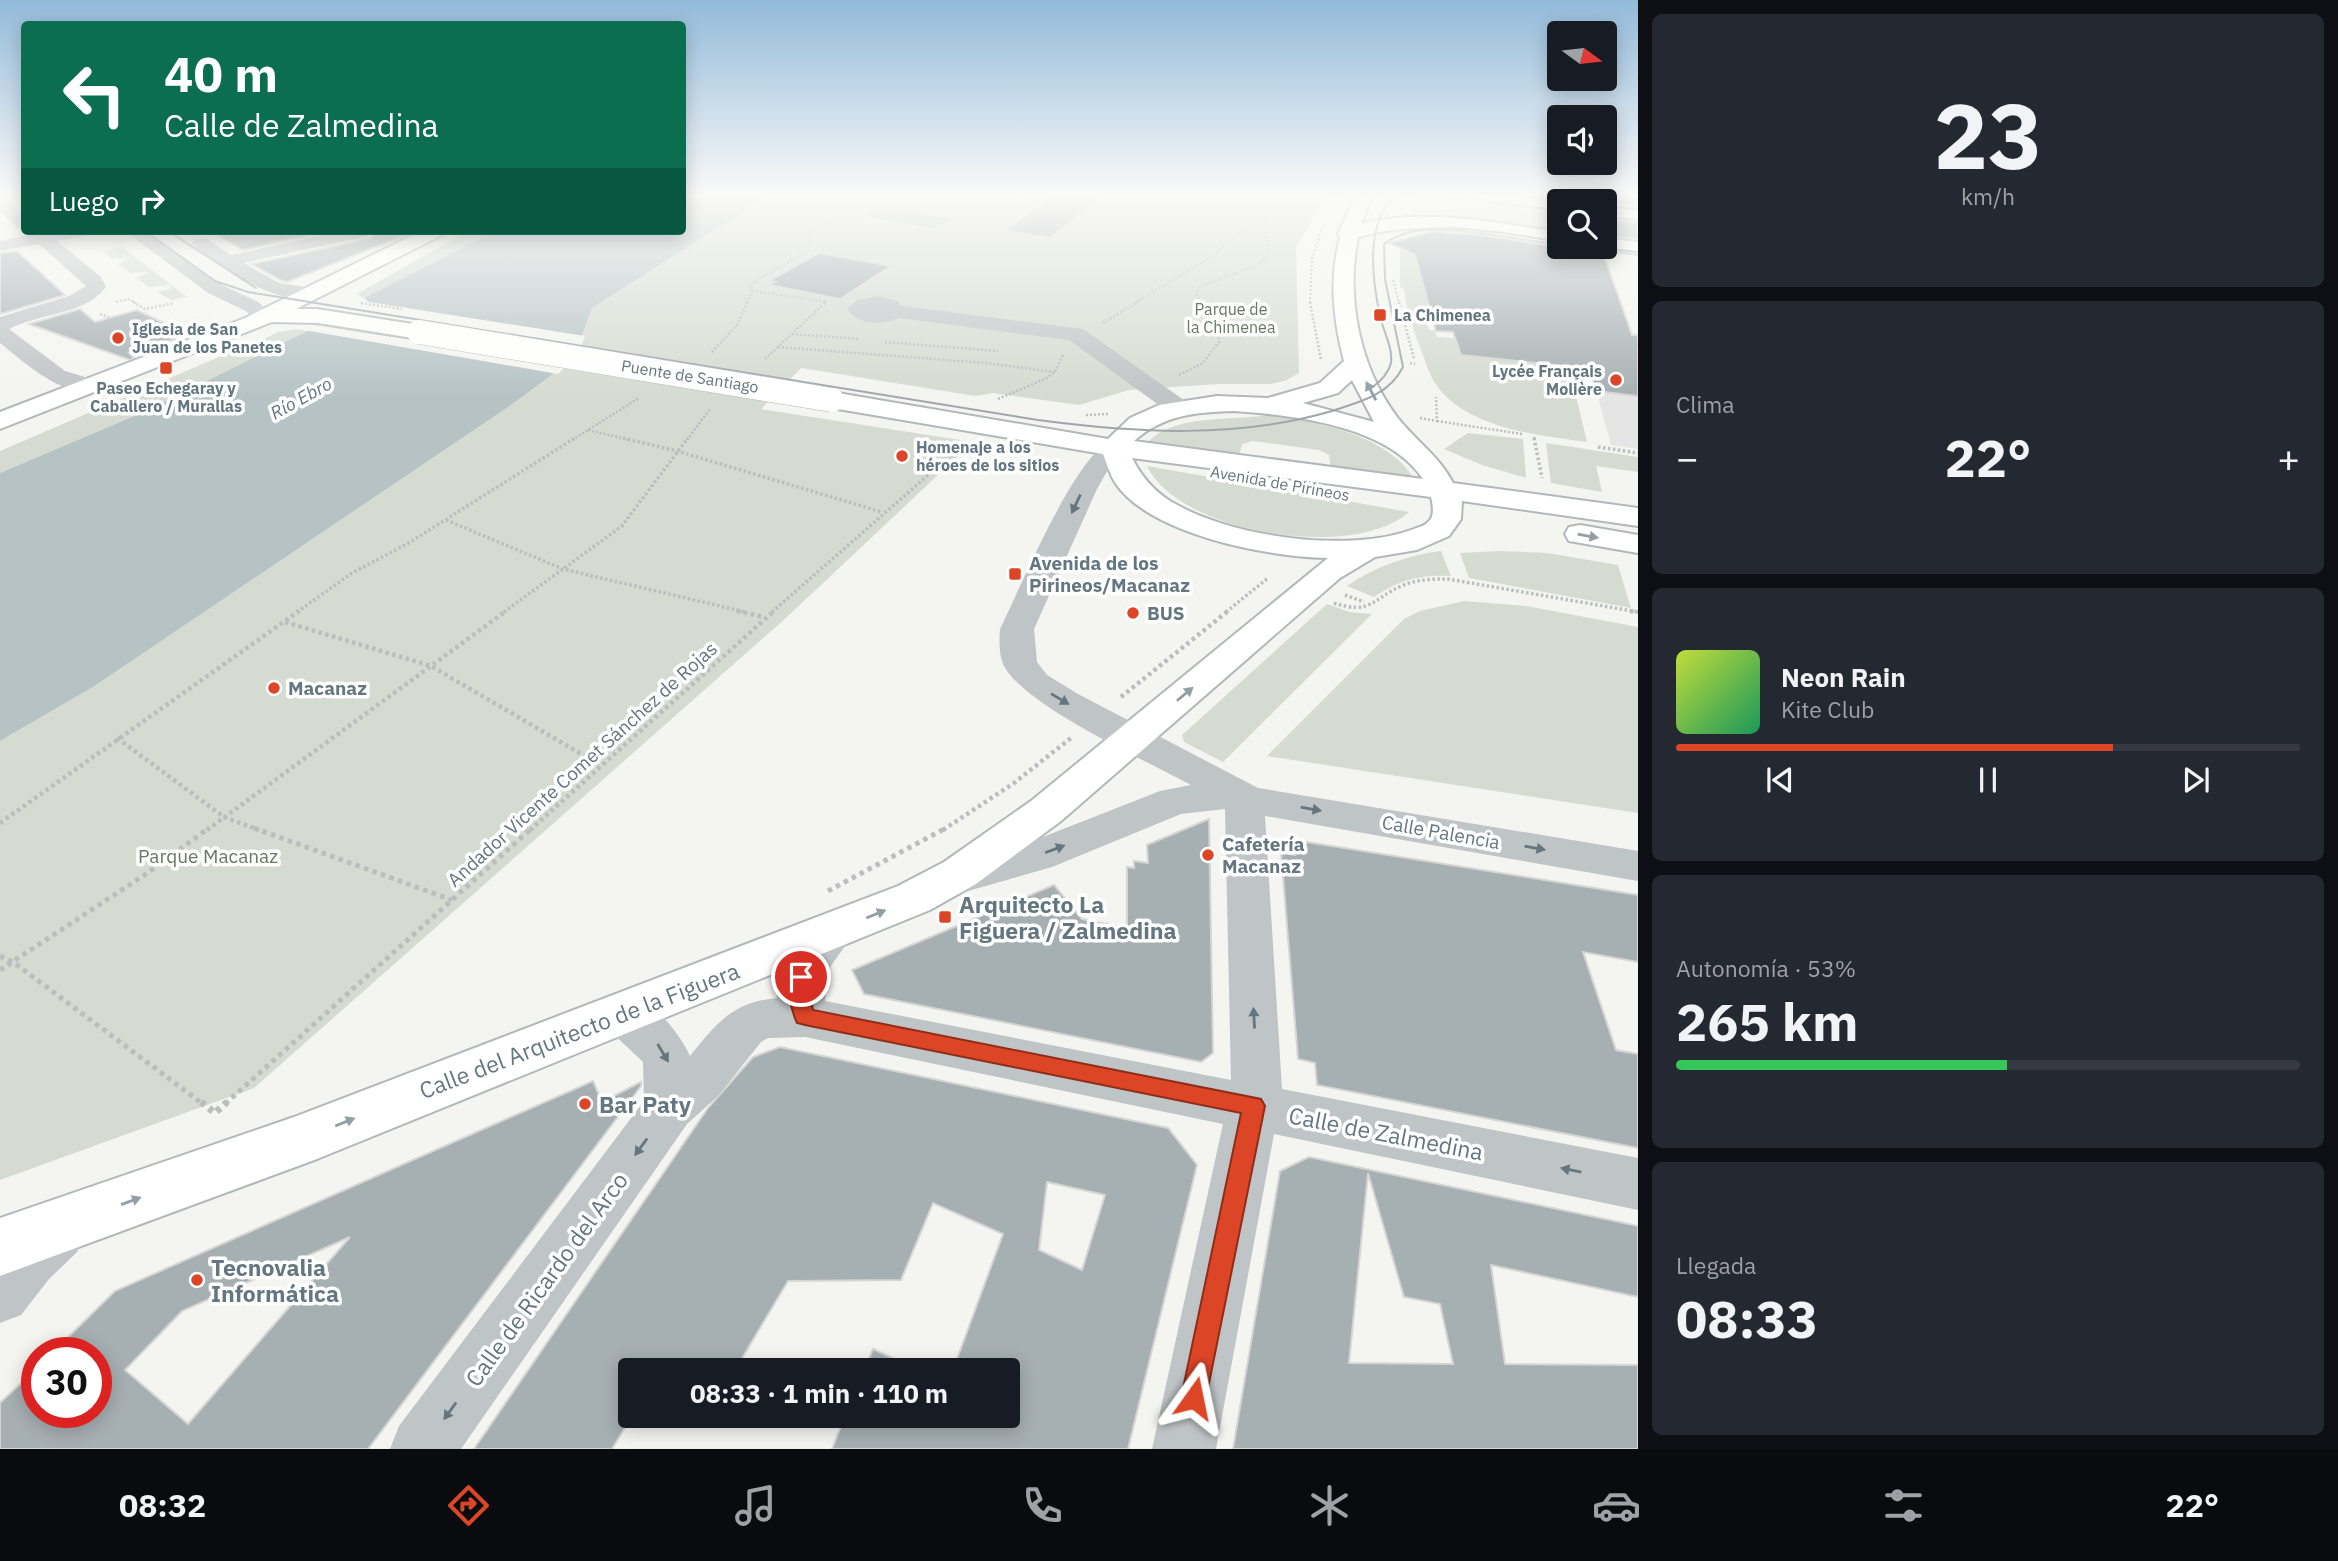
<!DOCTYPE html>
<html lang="es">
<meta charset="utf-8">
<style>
:root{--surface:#171b24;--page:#242831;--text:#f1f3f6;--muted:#9ea1a6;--line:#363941;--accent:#dd4527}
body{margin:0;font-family:"IBM Plex Sans",sans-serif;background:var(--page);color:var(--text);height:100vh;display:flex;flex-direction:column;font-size:26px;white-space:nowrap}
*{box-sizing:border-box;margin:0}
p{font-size:23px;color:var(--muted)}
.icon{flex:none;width:38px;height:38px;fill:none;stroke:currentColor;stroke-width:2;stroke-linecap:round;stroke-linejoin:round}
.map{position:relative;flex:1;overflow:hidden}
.drawer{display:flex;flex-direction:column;gap:14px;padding:14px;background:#0d0f14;width:700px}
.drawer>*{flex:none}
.top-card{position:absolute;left:21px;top:21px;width:665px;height:214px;border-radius:7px;box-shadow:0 4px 18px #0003;background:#0b6e4f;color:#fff;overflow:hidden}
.needle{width:46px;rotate:105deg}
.controls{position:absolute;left:1547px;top:21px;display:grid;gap:14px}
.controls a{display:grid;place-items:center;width:70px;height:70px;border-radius:7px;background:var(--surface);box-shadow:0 4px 18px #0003;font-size:35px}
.speed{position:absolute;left:21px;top:1337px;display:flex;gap:14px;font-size:35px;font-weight:700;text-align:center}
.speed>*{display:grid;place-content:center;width:91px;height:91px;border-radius:50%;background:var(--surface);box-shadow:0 4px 18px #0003;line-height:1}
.speed .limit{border:10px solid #d22;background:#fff;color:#111}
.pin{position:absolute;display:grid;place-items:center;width:60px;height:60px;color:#fff;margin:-30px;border:4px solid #fff;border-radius:50%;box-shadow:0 2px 7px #0007}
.me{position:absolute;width:77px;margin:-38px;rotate:12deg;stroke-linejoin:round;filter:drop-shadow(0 0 5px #0008)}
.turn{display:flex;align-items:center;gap:24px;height:147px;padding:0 28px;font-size:32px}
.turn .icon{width:91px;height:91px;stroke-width:2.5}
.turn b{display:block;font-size:49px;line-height:60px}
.then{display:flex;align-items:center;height:66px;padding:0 28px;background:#0003;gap:14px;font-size:26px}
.big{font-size:52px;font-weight:800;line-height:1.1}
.drawer .card{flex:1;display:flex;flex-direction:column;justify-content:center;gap:10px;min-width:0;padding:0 24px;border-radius:10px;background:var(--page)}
.drawer .dial{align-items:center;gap:0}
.dial b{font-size:91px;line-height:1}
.song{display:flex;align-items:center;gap:21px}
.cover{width:84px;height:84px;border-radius:10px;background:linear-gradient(135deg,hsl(70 70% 55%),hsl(150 70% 35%))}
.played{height:7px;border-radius:4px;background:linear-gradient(90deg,var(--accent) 70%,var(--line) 70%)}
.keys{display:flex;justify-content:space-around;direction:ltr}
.heat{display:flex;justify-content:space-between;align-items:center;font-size:38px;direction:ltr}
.charge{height:10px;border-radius:5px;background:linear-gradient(90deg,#34c759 53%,var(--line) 0)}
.trip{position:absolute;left:618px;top:1358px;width:402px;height:70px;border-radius:7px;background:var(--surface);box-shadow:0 4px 18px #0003;font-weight:800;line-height:70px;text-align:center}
.tabs{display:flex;height:112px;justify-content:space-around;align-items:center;background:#090b0e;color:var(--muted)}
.tabs .icon{width:49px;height:49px}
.tabs .selected{color:var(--accent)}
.tabs b{font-size:32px;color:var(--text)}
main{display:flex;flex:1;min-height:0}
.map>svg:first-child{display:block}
.built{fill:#e4e5e4}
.green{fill:#d5dbd1}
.water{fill:#b5c3c5}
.pier{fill:#f4f4f0}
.building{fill:#a6afb2;stroke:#d5d5d3;stroke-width:2;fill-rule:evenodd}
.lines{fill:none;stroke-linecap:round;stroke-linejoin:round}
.major-casing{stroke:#b2b7ba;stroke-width:4}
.path-far5{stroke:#bbbdbf;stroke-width:2;stroke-dasharray:2 2;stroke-linecap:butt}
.path-far4{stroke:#bbbdbf;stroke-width:2.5;stroke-dasharray:2 2;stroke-linecap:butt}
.path-far3{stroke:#bbbdbf;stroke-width:3.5;stroke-dasharray:2.5 2.5;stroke-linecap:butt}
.path-far2{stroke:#bbbdbf;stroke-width:4.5;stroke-dasharray:3.5 3.5;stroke-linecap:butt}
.path-far1{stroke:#bbbdbf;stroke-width:5;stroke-dasharray:4.5 4.5;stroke-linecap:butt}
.path{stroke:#bbbdbf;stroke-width:7;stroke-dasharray:5 5;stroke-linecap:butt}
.minor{fill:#bfc4c6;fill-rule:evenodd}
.major{fill:#fff;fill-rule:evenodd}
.tram{stroke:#a0a7ab;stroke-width:2}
.major-bridge-casing{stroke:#b2b7ba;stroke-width:25;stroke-linecap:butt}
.path-bridge{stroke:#bbbdbf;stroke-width:2.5;stroke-dasharray:2 2;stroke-linecap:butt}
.major-bridge{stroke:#fff;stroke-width:24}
.oneway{fill:#929fa6}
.oneway2{fill:#647680}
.route{fill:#dd4527;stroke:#902d19;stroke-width:2}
.poi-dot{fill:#dd4527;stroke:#fff;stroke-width:2.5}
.labels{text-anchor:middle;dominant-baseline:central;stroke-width:7;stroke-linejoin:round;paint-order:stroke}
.far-park-label{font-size:16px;fill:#687862;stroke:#fff}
.far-poi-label{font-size:16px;font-weight:bold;fill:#647680;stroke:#fff;text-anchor:start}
.far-street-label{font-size:16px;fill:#647680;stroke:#fff}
.far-water-label{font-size:18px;font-style:italic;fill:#5f777e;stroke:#fff}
.poi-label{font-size:19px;font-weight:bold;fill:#647680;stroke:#fff;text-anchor:start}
.street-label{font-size:19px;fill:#647680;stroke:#fff}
.park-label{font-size:19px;fill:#687862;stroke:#fff}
.near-poi-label{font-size:23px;font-weight:bold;fill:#647680;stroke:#fff;text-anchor:start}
.near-street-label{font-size:23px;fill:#647680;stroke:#fff}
</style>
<main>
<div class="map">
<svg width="1638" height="1449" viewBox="0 0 1638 1449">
<rect width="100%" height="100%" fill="#f4f4f0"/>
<path class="built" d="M1419 194 1559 209V233L1452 219 1408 217Z
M1579 327 1638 334V449L1611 445Z"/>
<path class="green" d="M765 194H1327L1296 248 1299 373 1287 380 1271 384H1218L1129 390 1079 405 993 393 976 396 801 368 761 409 973 442 787 617 254 1088 0 1180V741L93 687 511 405 549 377 576 352 592 308 744 211Z
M468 231H495L364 298 357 294Z
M1400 245 1415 255 1430 307H1422L1429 330 1435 331 1437 337 1455 338 1461 355 1538 363 1564 346 1587 442C1538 435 1469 429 1437 386 1429 375 1425 360 1420 347 1413 328 1406 309 1404 289L1400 287Z
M122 247 187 297 171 300 157 292 170 289 171 285 149 287 136 278 149 272 130 273 118 264 130 258 112 259 103 251Z
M297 329 308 331 146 411 0 473V451L242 347 246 348 278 332Z
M1269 415C1317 422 1388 434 1415 480L1331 469 1329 455 1319 450 1253 441 1242 444 1239 456 1148 442C1174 414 1231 421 1269 415Z
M1468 433 1523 439 1526 478 1482 465 1444 449Z
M1546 443 1638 457V472L1596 466 1602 492 1551 483Z
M1147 466 1409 512C1354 561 1180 534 1147 466Z
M1441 551 1451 576C1422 574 1398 580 1374 597L1347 586C1376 566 1406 556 1441 551Z
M1501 551 1547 553 1618 565 1631 608 1469 578 1460 553Z
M1464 601 1526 606 1638 627V813L1267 756 1404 619 1420 611Z
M1327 604 1349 612 1372 614 1223 762 1184 742 1182 735Z"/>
<path class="water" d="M683 194H765L744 211 592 308 576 352 549 377 511 405 93 687 0 741V473L146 411 368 301 364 298 495 231H682Z
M884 207 952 219 935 229 866 216Z"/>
<path class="pier" d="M363 301 585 336 579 354 558 374 304 330Z"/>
<path class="building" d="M1054 194H1107L1050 238 1004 231Z
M1597 194H1638V206L1597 201Z
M1605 218 1638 222V239L1605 236Z
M210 231H330L243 250Z
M379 231 414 232 287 282 280 280 251 264 369 239Z
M1433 231 1483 235 1559 247H1596L1598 251 1612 253 1613 256 1604 255 1632 335H1638V396L1596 391 1590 369 1461 355 1453 332 1436 331 1415 255 1389 243Z
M17 251 65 295 0 314V253Z
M819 253 891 266 840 299 770 285 775 282 769 281Z
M80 309 95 322 137 310 190 335 129 353 134 358 130 360 29 324Z
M1209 819 1213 1053 1201 1062 864 994 852 970 1054 885 1082 919 1127 928V867L1134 868V861L1148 863 1147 845Z
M1294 840 1638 895V962L1583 952 1616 1050 1638 1054V1148L1317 1085 1315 1063 1298 1059 1281 852 1295 855Z
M780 1047 1168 1128 1197 1165 1128 1449H832L845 1416H1008V1370H953L1003 1234 933 1203 901 1280 788 1281 735 1370H630V1416H632L612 1449H474L708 1108 753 1057ZM1047 1182 1105 1195 1082 1270 1039 1250Z
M593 1081 602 1102 641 1082V1086L368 1449H0V1403L37 1368V1412H96V1353H52L115 1291ZM350 1237 188 1424 125 1370 182 1311Z
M1309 1157 1638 1226V1297L1491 1265 1505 1364 1638 1365V1449H1233L1280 1171ZM1368 1173 1404 1297 1440 1304 1453 1364 1349 1363Z
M873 1349 918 1370H864Z"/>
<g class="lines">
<g class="major-casing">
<path id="major" d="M1356 194H1373L1361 224C1425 207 1495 223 1559 232V244C1493 234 1424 218 1358 237 1346 298 1359 366 1397 417 1415 440 1440 457 1453 483L1638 508V526L1462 501 1461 519 1449 536 1417 550 1375 557 1340 578 1061 821 976 884 930 910 317 1159 0 1276V1218L294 1117 898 886 944 862 1031 801 1328 558C1268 557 1152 535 1116 484 1110 475 1107 464 1103 454L832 408 823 405 819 400 823 395 832 392 1108 439 1130 418 1159 405 1217 396 1268 398 1320 383 1344 361C1333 318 1329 279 1340 237L1338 234ZM1352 380 1374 422 1303 403 1338 393ZM1234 411C1292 415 1388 425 1423 479L1134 441C1163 415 1196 412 1234 411ZM1132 458 1431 497C1433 505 1435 517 1428 522 1425 526 1418 527 1414 529 1349 554 1229 537 1170 501 1153 490 1141 476 1132 458Z
M1470 194H1521L1566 201H1559V209L1478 199Z
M1605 205 1638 209V219L1605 215Z
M421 231H444L442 235 296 309H317L419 325 427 327 430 332 427 337 419 339 317 323 272 322 0 429V412L245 318Z
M1605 238 1638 242V254L1598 248 1605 247Z
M1580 525 1638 535V553L1569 541 1565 534 1569 527Z"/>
</g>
<path class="path-far5" d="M1393 280 1399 303
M752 291 827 302
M116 302 129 299 136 303
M747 303 752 291 749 285 809 250 811 231 836 216
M1135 303 1211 257 1287 194
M1200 303 1196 293 1201 286 1256 266 1269 255 1264 215
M1310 303 1312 259 1322 228"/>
<path class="path-far4" d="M133 302 145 309 174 303
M824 302H827
M1310 302 1321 360
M1399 302 1414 359
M100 314 110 318
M1103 323 1138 302
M792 334 859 339
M885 342 998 351
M778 347 986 363 1055 372
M712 352 737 325 747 302
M765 359 826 302
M1410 363 1415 364
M1179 375 1203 363 1219 342 1217 324 1199 302
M998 399 1045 379 1055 372 1063 355
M1086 415 1108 414
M1420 418 1437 421 1436 397
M1437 421 1522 434
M588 430 630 440
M1534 437 1535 440
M572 440 639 398
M687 440 710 409"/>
<path class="path-far3" d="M623 438 677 451 882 512
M1534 438 1542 478
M1598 447 1638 453
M446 520 563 569 745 612
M1345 595 1364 602
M1334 603C1372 616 1373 597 1404 585 1418 579 1434 579 1448 579L1638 612
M297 612 352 573 407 544 575 438
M504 612 622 526 688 438
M772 612 959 448
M1226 612 1268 578"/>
<path class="path-far2" d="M737 611 764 617
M1630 611 1638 612
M285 622 431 666 600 765
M1121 697 1228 611
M117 738 224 817 259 830
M0 823 299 611
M207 830 506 611
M530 830 774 611
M943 830 1014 783 1071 738"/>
<path class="path-far1" d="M254 828 452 900
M828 891 946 828
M0 956 13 962 203 1104
M0 970 146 874 209 828
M225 1104 532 828"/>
<path class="path" d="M201 1102 215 1113 227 1102"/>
<path class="minor" d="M0 198 6 200 24 216V229L18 228 0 212Z
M25 231H90L87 235 57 241 101 277 106 287C85 315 39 313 9 329L65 371 95 380 99 385 95 390C62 398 24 362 0 343V317L69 296 86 286 39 244 0 251V241L29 235Z
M125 231H146L222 285 258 302 275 317 272 321H258L244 310 208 293Z
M343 231H377L368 236 244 263 279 283 319 289 322 293 319 297C283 306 246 282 218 263 209 257 199 251 192 243L195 239H207L231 255Z
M878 296 898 301 902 306 1083 329 1188 403 1191 408 1188 413 1179 415 1170 413 1069 340 899 318C881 325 859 326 847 309L857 300Z
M1114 440 1123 442 1127 448 1106 473 1097 489 1034 629 1037 662 1047 675 1078 694 1258 788 1638 851V881L1265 816 1282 1089 1638 1158V1210L1274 1134 1216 1449H1152L1223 1124 805 1037 768 1038 761 1042 719 1095 687 1124 461 1449H390L399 1426 644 1101 643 1062 606 1027 599 1013 606 999C611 998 617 994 622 994 648 992 681 1035 690 1056 716 1024 732 1002 777 998 775 972 803 915 833 915 837 915 844 918 849 920L855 932 828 970 825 1001 1231 1080 1225 809 1181 814 1052 867 947 897 932 892 926 881 932 870 1025 844 1160 791 1191 785C1147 761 1026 707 1004 666 999 656 999 641 1000 629 1019 591 1077 449 1114 440Z
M57 1206 77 1214 85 1233 77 1252 49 1279 21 1315 0 1323V1249L37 1214Z"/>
<use href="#major" class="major"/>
<path class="tram" d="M1504 194 1564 201
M1605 206 1638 210
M145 231 215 281 248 292 1038 420C1137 433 1236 439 1332 411 1360 402 1389 395 1403 367L1385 279 1384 244C1424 214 1512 235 1559 242
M168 231 256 288
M1594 247 1638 252
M1371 388C1380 382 1388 374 1391 363 1393 347 1383 331 1380 316 1372 278 1364 220 1398 194"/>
<g class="major-bridge-casing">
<path id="major-bridge" d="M419 332 832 400"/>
</g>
<path class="path-bridge" d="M361 303 402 309
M318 324 393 336"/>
<use href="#major-bridge" class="major-bridge"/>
</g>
<defs><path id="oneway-solid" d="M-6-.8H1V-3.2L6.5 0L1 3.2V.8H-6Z" transform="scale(1.75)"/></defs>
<g class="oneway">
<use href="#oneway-solid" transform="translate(1371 391) rotate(-118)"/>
<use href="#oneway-solid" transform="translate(1588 536) rotate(10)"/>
<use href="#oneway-solid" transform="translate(1185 694) rotate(-40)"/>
<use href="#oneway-solid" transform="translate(876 914) rotate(-22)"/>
<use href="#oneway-solid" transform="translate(345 1122) rotate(-22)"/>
<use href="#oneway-solid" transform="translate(131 1201) rotate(-20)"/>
</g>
<g class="oneway2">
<use href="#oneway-solid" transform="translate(1076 504) rotate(115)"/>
<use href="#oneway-solid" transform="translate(1060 699) rotate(31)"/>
<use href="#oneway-solid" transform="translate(1311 809) rotate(10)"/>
<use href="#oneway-solid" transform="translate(1535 848) rotate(10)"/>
<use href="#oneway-solid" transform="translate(1055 849) rotate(-21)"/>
<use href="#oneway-solid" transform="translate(1254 1018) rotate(-93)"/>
<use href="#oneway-solid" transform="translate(663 1053) rotate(59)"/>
<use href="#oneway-solid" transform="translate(641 1147) rotate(126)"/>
<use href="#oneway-solid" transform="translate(1571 1170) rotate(-169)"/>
<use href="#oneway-solid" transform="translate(450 1411) rotate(126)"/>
</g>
<linearGradient id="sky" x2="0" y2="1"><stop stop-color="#93bada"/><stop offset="0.49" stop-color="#fafaf8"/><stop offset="1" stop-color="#fafaf8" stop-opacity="0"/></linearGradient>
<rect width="1638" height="397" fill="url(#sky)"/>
<path class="route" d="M801 969 808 971C814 982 810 997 813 1010L1261 1099 1265 1106 1204 1408 1194 1412 1185 1408 1181 1398 1241 1113 805 1025 797 1023C790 1008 786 987 794 971Z"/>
<g class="poi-dot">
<rect x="1373" y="308" width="14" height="14" rx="3.5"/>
<circle cx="118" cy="338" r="7"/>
<rect x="159" y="361" width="14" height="14" rx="3.5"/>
<circle cx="1616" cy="380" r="7"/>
<circle cx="902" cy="456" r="7"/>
<rect x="1008" y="567" width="14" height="14" rx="3.5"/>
<circle cx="1133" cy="613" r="7"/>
<circle cx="274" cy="688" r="7"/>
<circle cx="1208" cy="855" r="7"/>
<rect x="938" y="910" width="14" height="14" rx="3.5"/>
<circle cx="585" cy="1104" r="7"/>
<circle cx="197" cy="1280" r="7"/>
</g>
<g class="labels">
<g class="far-park-label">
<text x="1231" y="309">Parque de<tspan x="1231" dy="18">la Chimenea</tspan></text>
</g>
<g class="far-poi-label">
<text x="1394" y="315">La Chimenea</text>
<text x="132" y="329">Iglesia de San<tspan x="132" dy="18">Juan de los Panetes</tspan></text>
<text x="1602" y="371" text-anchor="end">Lycée Français<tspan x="1602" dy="18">Molière</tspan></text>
<text x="166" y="388" text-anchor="middle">Paseo Echegaray y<tspan x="166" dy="18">Caballero / Murallas</tspan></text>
<text x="916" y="447">Homenaje a los<tspan x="916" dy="18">héroes de los sitios</tspan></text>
</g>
<g class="far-street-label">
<text transform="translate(690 376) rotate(9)">Puente de Santiago</text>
<text transform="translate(1280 483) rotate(10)">Avenida de Pirineos</text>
</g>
<g class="far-water-label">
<text transform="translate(301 398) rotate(-29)">Río Ebro</text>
</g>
<g class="poi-label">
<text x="1029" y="563">Avenida de los<tspan x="1029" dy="22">Pirineos/Macanaz</tspan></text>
<text x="1147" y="613">BUS</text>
<text x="288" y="688">Macanaz</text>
<text x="1222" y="844">Cafetería<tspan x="1222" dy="22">Macanaz</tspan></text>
</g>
<g class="street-label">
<text transform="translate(582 764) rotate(-42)">Andador Vicente Comet Sánchez de Rojas</text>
<text transform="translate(1441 832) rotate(10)">Calle Palencia</text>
</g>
<g class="park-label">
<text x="208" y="856">Parque Macanaz</text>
</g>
<g class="near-poi-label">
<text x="959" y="904">Arquitecto La<tspan x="959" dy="26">Figuera / Zalmedina</tspan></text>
<text x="599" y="1104">Bar Paty</text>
<text x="211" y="1267">Tecnovalia<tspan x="211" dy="26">Informática</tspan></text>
</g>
<g class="near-street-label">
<text transform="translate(579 1030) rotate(-21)">Calle del Arquitecto de la Figuera</text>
<text transform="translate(1386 1133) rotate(11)">Calle de Zalmedina</text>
<text transform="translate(546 1279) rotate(-54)">Calle de Ricardo del Arco</text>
</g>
</g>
</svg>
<div class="controls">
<a><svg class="needle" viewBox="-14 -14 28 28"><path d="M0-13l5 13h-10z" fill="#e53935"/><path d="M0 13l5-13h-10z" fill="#9ea1a6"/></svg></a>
<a><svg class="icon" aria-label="sound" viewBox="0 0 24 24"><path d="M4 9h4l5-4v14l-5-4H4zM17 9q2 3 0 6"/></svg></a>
<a><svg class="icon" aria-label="search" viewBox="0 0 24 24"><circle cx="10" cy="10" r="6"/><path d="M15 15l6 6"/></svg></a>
</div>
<div class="speed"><div class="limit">30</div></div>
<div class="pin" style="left:801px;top:977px;background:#d93025"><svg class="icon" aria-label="arrive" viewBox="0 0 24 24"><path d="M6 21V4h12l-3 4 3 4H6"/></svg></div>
<svg class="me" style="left:1194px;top:1398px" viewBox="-20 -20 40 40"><path d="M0-17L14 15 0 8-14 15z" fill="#dd4527" stroke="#fff" stroke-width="4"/></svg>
<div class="trip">08:33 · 1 min · 110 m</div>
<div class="top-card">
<div class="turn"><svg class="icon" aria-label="left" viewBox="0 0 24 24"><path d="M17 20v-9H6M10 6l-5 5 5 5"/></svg><div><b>40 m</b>Calle de Zalmedina</div></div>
<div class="then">Luego<svg class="icon" aria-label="right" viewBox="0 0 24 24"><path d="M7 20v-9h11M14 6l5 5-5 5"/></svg></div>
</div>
</div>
<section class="drawer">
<div class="card dial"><b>23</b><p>km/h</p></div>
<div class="card"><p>Clima</p>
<div class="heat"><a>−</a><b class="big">22°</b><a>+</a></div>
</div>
<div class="card">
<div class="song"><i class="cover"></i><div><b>Neon Rain</b><p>Kite Club</p></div></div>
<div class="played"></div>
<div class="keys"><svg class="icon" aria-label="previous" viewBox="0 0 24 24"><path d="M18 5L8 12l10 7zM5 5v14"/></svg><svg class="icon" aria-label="pause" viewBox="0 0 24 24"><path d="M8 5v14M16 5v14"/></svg><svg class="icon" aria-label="next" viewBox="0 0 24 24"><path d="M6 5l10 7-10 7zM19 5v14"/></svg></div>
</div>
<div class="card"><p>Autonomía · 53%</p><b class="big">265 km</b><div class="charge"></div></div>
<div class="card"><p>Llegada</p><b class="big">08:33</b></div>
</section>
</main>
<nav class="tabs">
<b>08:32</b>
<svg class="icon selected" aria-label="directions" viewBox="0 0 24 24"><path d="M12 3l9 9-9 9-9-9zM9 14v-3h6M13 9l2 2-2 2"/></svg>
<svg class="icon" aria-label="music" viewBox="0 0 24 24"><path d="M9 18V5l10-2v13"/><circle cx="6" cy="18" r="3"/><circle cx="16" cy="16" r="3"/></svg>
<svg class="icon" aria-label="phone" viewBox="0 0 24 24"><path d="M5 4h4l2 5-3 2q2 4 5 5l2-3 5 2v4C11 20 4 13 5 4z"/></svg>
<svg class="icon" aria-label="climate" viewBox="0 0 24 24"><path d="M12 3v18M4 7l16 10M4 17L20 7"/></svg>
<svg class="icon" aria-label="car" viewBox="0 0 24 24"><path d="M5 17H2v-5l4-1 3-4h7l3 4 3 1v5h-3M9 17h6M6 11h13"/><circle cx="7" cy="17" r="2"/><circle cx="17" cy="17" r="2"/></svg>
<svg class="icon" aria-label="filters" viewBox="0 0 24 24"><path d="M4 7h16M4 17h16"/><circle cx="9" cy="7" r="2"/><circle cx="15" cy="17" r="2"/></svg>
<b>22°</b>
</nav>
